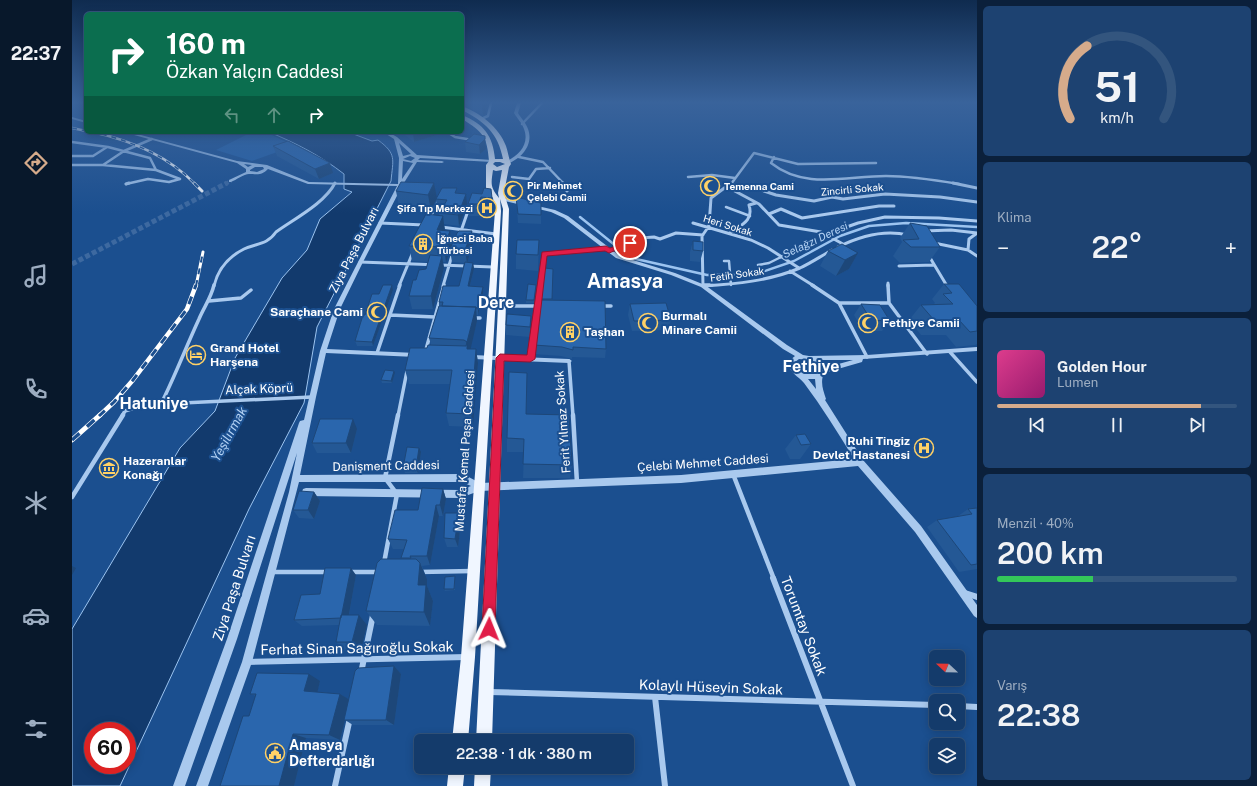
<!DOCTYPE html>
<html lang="tr">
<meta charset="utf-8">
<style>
:root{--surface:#143b6b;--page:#1d4271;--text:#f1f3f6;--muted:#9dadc1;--line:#33557e;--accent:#d6ab8b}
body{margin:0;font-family:"Public Sans",sans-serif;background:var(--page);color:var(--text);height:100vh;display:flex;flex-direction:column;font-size:15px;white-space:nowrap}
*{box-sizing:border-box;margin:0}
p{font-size:13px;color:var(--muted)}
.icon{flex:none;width:22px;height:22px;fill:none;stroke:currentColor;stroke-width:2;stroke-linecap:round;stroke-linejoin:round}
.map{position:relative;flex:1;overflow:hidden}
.panel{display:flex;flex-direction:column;gap:6px;padding:6px;background:#0b203b;width:280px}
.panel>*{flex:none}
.hud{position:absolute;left:12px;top:12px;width:380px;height:122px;border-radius:6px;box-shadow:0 2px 10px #0003,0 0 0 1px var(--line);background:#0b6e4f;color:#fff;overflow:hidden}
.needle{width:26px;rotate:292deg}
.tools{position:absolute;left:857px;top:650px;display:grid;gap:8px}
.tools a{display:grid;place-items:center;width:36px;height:36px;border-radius:6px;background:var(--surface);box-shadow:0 2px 10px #0003,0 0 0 1px var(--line);font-size:20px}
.speed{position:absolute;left:12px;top:722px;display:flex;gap:8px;font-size:20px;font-weight:700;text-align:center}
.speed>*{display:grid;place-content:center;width:52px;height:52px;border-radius:50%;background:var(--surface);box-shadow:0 2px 10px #0003,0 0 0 1px var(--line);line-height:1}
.speed .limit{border:6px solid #d22;background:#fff;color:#111}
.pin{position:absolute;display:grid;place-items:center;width:34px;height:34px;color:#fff;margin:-17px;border:2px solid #fff;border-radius:50%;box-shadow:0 1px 4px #0007}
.me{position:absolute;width:44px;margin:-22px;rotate:2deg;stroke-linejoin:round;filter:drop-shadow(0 0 3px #0008)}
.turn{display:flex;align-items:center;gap:14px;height:84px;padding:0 16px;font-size:18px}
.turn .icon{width:52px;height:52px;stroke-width:2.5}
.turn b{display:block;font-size:28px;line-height:34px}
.lanes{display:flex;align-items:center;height:38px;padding:0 16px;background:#0003;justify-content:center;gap:20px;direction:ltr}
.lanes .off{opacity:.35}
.big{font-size:30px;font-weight:600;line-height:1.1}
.panel .card{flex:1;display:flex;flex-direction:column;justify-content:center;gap:6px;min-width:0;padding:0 14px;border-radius:6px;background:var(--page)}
.panel .dial{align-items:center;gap:0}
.dial svg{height:104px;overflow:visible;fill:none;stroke:var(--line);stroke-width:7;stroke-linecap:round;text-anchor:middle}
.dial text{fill:var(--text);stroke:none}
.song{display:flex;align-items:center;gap:12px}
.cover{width:48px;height:48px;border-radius:6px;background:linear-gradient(135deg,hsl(330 70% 55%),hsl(320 70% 35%))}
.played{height:4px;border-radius:2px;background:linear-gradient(90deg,var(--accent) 85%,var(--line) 85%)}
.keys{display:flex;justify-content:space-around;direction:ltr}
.heat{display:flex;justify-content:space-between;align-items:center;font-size:22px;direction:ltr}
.charge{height:6px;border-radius:3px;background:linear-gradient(90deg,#34c759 40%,var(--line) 0)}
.trip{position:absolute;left:342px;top:734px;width:220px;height:40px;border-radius:6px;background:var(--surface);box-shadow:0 2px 10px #0003,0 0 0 1px var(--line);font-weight:600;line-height:40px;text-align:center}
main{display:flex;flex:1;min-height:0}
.dock{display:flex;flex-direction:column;width:72px;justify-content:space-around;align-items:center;background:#08182b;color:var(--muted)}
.dock .icon{width:28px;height:28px}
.dock .current{color:var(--accent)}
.dock b{font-size:18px;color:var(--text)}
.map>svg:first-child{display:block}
.green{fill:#2461a8}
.water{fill:#123a6d;stroke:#9cc4f0;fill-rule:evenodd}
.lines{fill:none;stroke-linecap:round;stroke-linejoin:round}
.stream{stroke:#9cc4f0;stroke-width:2.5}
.tertiary-tunnel-far1{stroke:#3d69a0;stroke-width:4;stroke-dasharray:4 2;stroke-linecap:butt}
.tertiary-tunnel{stroke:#3d69a0;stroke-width:5;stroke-dasharray:5 2.5;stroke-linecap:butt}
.pedestrian{stroke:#a9c9ee;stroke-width:2.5}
.minor-far4{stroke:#a9c9ee;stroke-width:2.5}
.minor-far3{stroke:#a9c9ee;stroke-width:3}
.minor-far2{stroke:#a9c9ee;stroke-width:3.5}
.minor-far1{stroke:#a9c9ee;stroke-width:4.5}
.minor{stroke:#a9c9ee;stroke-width:6}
.tertiary{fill:#a9c9ee;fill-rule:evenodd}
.primary{fill:#f0f6ff;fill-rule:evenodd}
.rail-far3-casing{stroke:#fff;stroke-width:2.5}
.rail-far2-casing{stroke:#fff;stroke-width:3}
.rail-far1-casing{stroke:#fff;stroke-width:4.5}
.rail-casing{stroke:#fff;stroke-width:5}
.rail-far3{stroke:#1b4f8f;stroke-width:1.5;stroke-dasharray:5;stroke-linecap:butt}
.rail-far2{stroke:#1b4f8f;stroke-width:2;stroke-dasharray:6;stroke-linecap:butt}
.rail-far1{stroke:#1b4f8f;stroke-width:3;stroke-dasharray:8;stroke-linecap:butt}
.rail{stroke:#1b4f8f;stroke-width:3.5;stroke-dasharray:10;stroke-linecap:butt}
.wall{fill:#245895}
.shaded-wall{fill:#1d4779}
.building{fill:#2a66ad;stroke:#1d4779}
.route{fill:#e11d48;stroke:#92132f}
.labels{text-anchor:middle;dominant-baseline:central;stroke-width:4;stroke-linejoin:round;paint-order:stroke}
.far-poi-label{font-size:10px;font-weight:bold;fill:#fff;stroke:#1b4f8f;text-anchor:start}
.far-street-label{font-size:10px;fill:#fff;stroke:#1b4f8f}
.far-water-label{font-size:11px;font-style:italic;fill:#b5d3f5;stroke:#1b4f8f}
.street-label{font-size:12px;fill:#fff;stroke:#1b4f8f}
.poi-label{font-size:12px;font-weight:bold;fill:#fff;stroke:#1b4f8f;text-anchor:start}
.water-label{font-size:13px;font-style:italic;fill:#b5d3f5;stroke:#1b4f8f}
.near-street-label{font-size:14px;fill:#fff;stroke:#1b4f8f}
.near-poi-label{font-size:14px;font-weight:bold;fill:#fff;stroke:#1b4f8f;text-anchor:start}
.district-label{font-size:16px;font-weight:bold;fill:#fff;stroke:#1b4f8f}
.town-label{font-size:20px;font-weight:bold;fill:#fff;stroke:#1b4f8f}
</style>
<main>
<nav class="dock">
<b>22:37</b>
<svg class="icon current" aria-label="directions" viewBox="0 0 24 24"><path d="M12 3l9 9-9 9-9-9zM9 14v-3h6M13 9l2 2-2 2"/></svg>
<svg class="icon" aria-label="music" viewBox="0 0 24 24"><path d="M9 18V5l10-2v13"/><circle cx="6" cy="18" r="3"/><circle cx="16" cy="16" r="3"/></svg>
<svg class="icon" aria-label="phone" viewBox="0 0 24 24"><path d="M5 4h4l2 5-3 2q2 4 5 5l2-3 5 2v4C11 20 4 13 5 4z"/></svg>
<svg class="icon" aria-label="climate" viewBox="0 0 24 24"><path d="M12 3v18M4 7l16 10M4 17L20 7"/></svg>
<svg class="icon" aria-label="car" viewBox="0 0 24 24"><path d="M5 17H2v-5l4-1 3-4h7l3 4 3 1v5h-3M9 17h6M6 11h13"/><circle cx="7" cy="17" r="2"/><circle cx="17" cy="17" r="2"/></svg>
<svg class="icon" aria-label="filters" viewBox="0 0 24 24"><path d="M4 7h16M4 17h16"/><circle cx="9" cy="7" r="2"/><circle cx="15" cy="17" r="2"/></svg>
</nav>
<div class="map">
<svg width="905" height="786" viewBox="0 0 905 786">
<rect width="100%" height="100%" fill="#1b4f8f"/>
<path class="green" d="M180 132H194L222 146 180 161 144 150Z"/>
<path class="water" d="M197 132H276L300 141 306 140C325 154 321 159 319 181L245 327 232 403 177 509 48 786H0V629L108 448 143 411 163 358 210 278 235 250 248 219 280 192 272 189V174C249 156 224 143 197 132ZM21 731H55V765H21Z"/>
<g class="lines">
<path class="stream" d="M508 217 549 250 564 259 635 275 684 274 722 261 768 236 797 226 834 223 905 227"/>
<path class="tertiary-tunnel-far1" d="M153 184 159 181"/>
<path class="tertiary-tunnel" d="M0 264 155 183"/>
<path class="pedestrian" d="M654 207 678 216
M652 261H657L659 285
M686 265 697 263 709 257"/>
<path class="minor-far4" d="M409 119 416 116 419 103
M450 124 470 103
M375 132 383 137 401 140
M0 142 36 147 78 158 84 170
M0 156H21L35 147
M447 157 471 162 492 184
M702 157 699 163C733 190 774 176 814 176 838 176 863 180 887 184
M0 165H31L84 170 108 179 97 182 76 179 54 184
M31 165 52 151 80 139
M440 177 457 179 464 169 478 168
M616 177 640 175 663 178
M659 184 682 153 726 164 804 163"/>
<path class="minor-far3" d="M491 183 495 191
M659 183 639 198 637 226 630 236 631 286C664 284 697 281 728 268 739 263 749 256 760 250
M881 183 905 188
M54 184 57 183
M697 214 709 209 730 218 807 206H822
M357 219 367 200
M308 223 352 225
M621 223 679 240 696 248 727 268
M369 227 424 234
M852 231 879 230 905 233
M658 233C669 225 682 221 677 205L684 203
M388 234 398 205
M755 234 786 223 813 217 867 218 905 221
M862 243 896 250 905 256
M771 244 749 232 707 225 687 204 659 189 658 185 677 186 704 195 742 201 760 197 771 199 813 194 868 197 905 202
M766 247C788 236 811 229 836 235
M896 250 897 239 905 233
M537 251 569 238 582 237 588 239 604 233 631 235
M857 256 875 286
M709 257 737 243
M288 262 421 267
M827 266 862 265
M718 271 742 286
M816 283V286
M142 286C146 269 156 257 172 249 185 243 195 245 204 232 222 219 253 203 263 183
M327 286 341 252
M371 286 381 252
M468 286 472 254 534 248"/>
<path class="minor-far2" d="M631 285H640
M740 285 767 303 795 357
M816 285 817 303 855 354
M874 285 876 288
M137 301 169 298 179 290
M767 303H817
M430 306H466
M529 306H539
M318 315 363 317
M400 318H408
M878 352 905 382
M305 353 328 285
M353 353 372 285
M458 359 468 285
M497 361 501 416
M89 404C103 376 114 347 127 319 132 307 139 298 142 285
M50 416 53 411 62 408 89 404 240 397
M326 416 335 371"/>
<path class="minor-far1" d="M501 415 505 483
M661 474 702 579
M0 497 51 415
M312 563 325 494 313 478 326 415
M199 572H257
M277 572H307
M347 572 401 571"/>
<path class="minor" d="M701 578 781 786
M893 593 905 597
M175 662 395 657
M289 673 301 615
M417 692 864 705
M583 697 593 786
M886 706 905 707
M263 786 278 718"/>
<path class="tertiary" d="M445 103H449L446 113C449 118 454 123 456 129 462 145 449 159 435 164H433V162C446 156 458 145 452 129 450 123 445 118 442 113Z
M0 117 14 121V123L0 119Z
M51 132H58L165 161 195 165 237 182 326 184 327 158 322 139 311 132H316L325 137 345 155 420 160 422 161 420 162 348 158 346 160 370 161 372 162 370 163 345 162 330 186 291 262 268 309 255 349 344 353 347 355 344 357 254 353 244 397 228 475 391 474 408 483 609 475 782 459C766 433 750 407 732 383 726 376 716 372 717 361L723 356 711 349 629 287 599 275 544 258 492 218 479 212 429 200V198H431L483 210 496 216 548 256 603 273 633 285 715 345 731 355 737 356 795 355 905 347V351L791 359 790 362 752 373C748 382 751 390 754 399L753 400 791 460 849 526 905 605V618L902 616 843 532 786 466 609 483 407 491 388 498 234 496 231 495 230 492 231 489 234 488 388 490 399 486 390 482H227L180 662 136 786H124L170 662 217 492 225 453 165 639 113 786H101L155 639 227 423 228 421 232 420 248 351 262 309 325 186 236 184 196 169C189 176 186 174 177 174 172 174 164 180 159 182H157V180L174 172V169L165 163ZM327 143 339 154 331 156ZM338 156 343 158 339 161 331 159ZM331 161 341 163 330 179ZM172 164 180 165 176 167ZM183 167H191L192 169 185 172 178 171V170ZM727 359C735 359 741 362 746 368L745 373C736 376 723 373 723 362ZM746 360H781L752 368ZM736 379H743L744 389Z
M399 355 497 359 500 361 497 363 401 359H399L398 357Z"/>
<path class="primary" d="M390 106C408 113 427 127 434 146 436 152 437 159 439 164L437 167 432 193 437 209 420 741H404L431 209 428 199 429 211 403 657 396 741H380L389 657 423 211 421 198 414 190V165L417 161C415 136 411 132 390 119V115C412 124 421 136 423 159H431C426 133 413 122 390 110ZM423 162H428L433 164 425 167 421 164ZM421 170 424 171 430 170 426 193 427 198C418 187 419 184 421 170Z
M377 767H393L391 786H375Z
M403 767H419L418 786H402Z"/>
<g class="rail-far3-casing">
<path id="rail-far3" d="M0 128 14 131
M20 132C58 140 96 156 123 184"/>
</g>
<g class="rail-far2-casing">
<path id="rail-far2" d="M122 183 130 191
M124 286 131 252"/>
</g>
<g class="rail-far1-casing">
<path id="rail-far1" d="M27 416 42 402 61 380 115 309 124 285"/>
</g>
<g class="rail-casing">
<path id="rail" d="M0 440 28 415"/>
</g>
<use href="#rail-far3" class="rail-far3"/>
<use href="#rail-far2" class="rail-far2"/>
<use href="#rail-far1" class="rail-far1"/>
<use href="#rail" class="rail"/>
</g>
<path class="wall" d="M390 103H415L414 114 411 115 390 104Z
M329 132H368V134L342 142Z
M413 136 414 149 408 154 394 152 393 142Z
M201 146 261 173 247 179 205 156Z
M362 183 364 198 386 193 395 205 387 226 372 224 373 230 378 231 380 245 401 244 395 263H401L402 269 398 286 411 287V294L406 315H404L405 321 398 349H404L406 363 401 427 377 426 374 413 378 384H337L333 370 355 348 359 345 357 338 367 306V302L387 286 392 263 380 262 378 250 374 262H371L372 268 361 309H340L337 296 344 280 354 269 356 262 340 261 337 246 367 216V213L368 211 365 210 364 200 359 210 327 206 324 191Z
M419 189 420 210 410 209 407 216H397L396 204 410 194Z
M444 197 469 203V224L446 223Z
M838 223 868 247 857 262 828 263 821 256 830 242 828 238Z
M467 240 466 271 444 269V254Z
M621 241 631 251 628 262 618 261V252Z
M756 251 786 253 777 269 764 276 748 266Z
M473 268 481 269 480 300 534 349 533 358 500 357V359L489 356 462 354V345L469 300Z
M872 284 905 306V344L903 345 884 347 874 335H849L837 320 849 305 862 304 863 303 860 299Z
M320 285 321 290 301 346H285L283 341 293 315 307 294Z
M464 285 462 303H454V300Z
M558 304 599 320 596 330 560 331 556 315Z
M789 304 818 321 810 331H791L782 315Z
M434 325 459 326 458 337 434 335Z
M323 373 320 383H310L309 380Z
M454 414 500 465 498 478H451L452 452H435V438Z
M285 429 279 453H245L240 443Z
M724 435 739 444 728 459H718L713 449Z
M349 452 346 473H333L331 468Z
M371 489 374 499 371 516H367L358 565 350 566 355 579V586L361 601 358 626 305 625 294 611 329 559 332 549H321L316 539 346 510Z
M242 492 248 501 242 519 227 518 221 510Z
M905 508V569L887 572 855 527 865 520 886 517V516L896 509Z
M387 513 389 522 386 547H375L372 538Z
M284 575 277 615H287L295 625 289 650 273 651 264 642 267 625 230 626 222 620 248 594Z
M383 576V590L373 591 372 589Z
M322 666 329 674 322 725H281L273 720 268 740 234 738 222 786H148L177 716 184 696 178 694 248 681 245 692 268 694 276 699Z"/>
<path class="shaded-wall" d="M410 103H415L414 114 411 115Z
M345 132H368V134L342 142 341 133Z
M413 139 414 149 408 154 407 145Z
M258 163 261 173 247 179 243 169Z
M362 183 365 198 359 210 356 195Z
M394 194 395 205 387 226 386 215Z
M409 197 410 209 407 216 406 204Z
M371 216 373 231 365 230Z
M378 231 380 245 374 262 372 247Z
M400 231 401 244 395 263 393 250Z
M786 253 777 269 764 276 773 260Z
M370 256 372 268 361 309 359 296Z
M401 263 402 269 396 293V286Z
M320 285 321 290 301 346 300 342Z
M411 287V294L406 315V308Z
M404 307 405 321 397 356 395 349V342Z
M459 316V326L458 337V327Z
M404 349 406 363 401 427 399 414Z
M322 371 323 373 320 383 319 381Z
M281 419 285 429 279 453 274 443Z
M347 448 349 452 346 473 344 468Z
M371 489 374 499 371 516 368 505Z
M242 492 248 501 242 519 236 510Z
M364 505 367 516 358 565 355 556Z
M387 513 389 522 386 547 383 539Z
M348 563 355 579V586L361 601 358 626 352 612 346 585Z
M0 566 4 568 0 575Z
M279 568 284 575 275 625 269 618Z
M287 615 295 625 289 650 280 642Z
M322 666 329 674 322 725 314 720Z
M237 674 248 681 244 698 232 691Z
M268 694 278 700 272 720H273L268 740 257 735Z
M221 734 234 738 222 786H207Z"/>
<path class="building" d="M402 134 413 136V139L407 145 393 142Z
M216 141 258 163 243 169 201 146Z
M329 182 362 183 356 195 324 191Z
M370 188H385L383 193 394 194 386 215 367 213 375 200 364 199Z
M412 188 419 189 420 198 409 197 406 204H396L400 193 410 194Z
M444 197 469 203V215L446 214Z
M354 214 371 216 365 230 378 231 372 247 337 246Z
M838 223 855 226 868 247H839L831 240 847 239Z
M387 231H400L393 250 378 249 385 233Z
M445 240H467L466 255 444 254Z
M621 241 631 242V251L621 250Z
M770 244 786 253 773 260 756 251Z
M358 255 370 256 359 296H337L341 280H344L347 270 354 269Z
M393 262 401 263 396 286 411 287 406 308H404V307L370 306 371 302H367L371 286H387Z
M473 268 481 269 480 299H469Z
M456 284 464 285 462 300H454Z
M872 284H887L905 306V331L898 332 887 320H862L849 305 881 304 871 294 880 293Z
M311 285H320L300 342 283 341 291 315H293L300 294H307Z
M468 300 533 301 534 349 501 347V350L490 347 462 345Z
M594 303 599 320 562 321 558 304Z
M789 304 808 305 818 321 799 320Z
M367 306 404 307 395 342V349H404L399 414 374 413 380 370H333L338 348H355L356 345 394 346 395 342 392 340 357 338Z
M435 314 459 316 458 327 434 325Z
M313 370 322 371 319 381 309 380Z
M437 372 455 373 454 414 497 415 500 465 451 464 452 439 435 438Z
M248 419H281L274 443H240Z
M733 434 739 444 729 445 724 435Z
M335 447 347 448 344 468H331Z
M350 488 371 489 368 505H364L355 556H338L339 558H329L335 540 316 539 323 510H346Z
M227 491 242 492 236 510H221Z
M905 508V564L899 565 865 520 900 514 896 509Z
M373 513H387L383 539 372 538Z
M309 559H344L348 563 346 585H354L352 612 294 611 305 563Z
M253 568H279L269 618 222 620 229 595 248 594Z
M383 576 382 589H372L373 577Z
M269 615H287L280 642H264Z
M322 666 314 720H272L283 671 286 668Z
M185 673 237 674 232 691 268 694 257 735 221 734 207 786H148L171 716H177L184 694H178Z"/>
<linearGradient id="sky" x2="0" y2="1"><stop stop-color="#0f2b4f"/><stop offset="0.48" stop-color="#39639b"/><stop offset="1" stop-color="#39639b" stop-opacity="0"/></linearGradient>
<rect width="905" height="213" fill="url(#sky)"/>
<path class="route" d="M558 241 561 243 560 244 537 253 533 251 475 256 463 359 458 362 432 361 423 629 421 633 417 635 412 633 410 629 424 358 428 354 455 355 470 252 534 246 538 248Z"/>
<defs>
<g id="mosque-ring" transform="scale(1)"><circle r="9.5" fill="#1b4f8f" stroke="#ffd166" stroke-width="1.5"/><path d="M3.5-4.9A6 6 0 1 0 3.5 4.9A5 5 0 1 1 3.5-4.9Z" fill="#ffd166"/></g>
<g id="hospital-ring" transform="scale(1)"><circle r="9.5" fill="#1b4f8f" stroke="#ffd166" stroke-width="1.5"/><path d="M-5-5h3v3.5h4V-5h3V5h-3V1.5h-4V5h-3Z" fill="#ffd166"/></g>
<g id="building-ring" transform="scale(1)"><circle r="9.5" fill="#1b4f8f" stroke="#ffd166" stroke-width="1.5"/><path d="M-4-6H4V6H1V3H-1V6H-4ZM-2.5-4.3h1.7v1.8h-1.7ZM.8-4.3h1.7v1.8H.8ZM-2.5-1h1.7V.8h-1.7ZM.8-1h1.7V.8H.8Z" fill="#ffd166"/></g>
<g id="hotel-ring" transform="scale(1)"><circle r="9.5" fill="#1b4f8f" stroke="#ffd166" stroke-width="1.5"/><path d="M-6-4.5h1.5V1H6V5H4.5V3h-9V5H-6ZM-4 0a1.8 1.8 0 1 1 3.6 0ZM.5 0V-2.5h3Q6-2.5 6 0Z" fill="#ffd166"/></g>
<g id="museum-ring" transform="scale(1)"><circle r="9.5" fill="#1b4f8f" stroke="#ffd166" stroke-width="1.5"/><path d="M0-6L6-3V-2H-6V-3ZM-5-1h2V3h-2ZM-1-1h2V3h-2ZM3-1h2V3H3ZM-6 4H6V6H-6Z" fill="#ffd166"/></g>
<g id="civic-ring" transform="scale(1)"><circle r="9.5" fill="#1b4f8f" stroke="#ffd166" stroke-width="1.5"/><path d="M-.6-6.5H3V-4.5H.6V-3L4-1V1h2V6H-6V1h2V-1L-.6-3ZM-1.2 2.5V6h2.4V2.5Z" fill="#ffd166"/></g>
</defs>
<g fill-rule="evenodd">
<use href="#mosque-ring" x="638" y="186"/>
<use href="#mosque-ring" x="441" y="191"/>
<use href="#hospital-ring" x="415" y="208"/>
<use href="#building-ring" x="351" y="244"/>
<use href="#mosque-ring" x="305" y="312"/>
<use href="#mosque-ring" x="576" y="323"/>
<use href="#mosque-ring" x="796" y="323"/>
<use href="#building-ring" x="498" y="332"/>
<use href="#hotel-ring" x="124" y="355"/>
<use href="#hospital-ring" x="852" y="448"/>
<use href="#museum-ring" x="37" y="468"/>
<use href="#civic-ring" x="203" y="753"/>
</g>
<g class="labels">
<g class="far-poi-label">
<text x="455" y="185">Pir Mehmet<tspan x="455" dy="12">Çelebi Camii</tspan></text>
<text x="652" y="186">Temenna Cami</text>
<text x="401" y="208" text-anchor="end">Şifa Tıp Merkezi</text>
<text x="365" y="238">İğneci Baba<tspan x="365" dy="12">Türbesi</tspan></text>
</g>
<g class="far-street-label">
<text transform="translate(780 189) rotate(-5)">Zincirli Sokak</text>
<text transform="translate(656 225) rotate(17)">Heri Sokak</text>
<text transform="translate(665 274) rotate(-8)">Fetih Sokak</text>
</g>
<g class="far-water-label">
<text transform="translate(743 240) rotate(-25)">Selağzı Deresi</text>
</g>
<g class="street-label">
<text transform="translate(282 250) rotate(-63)">Ziya Paşa Bulvarı</text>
<text transform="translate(187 389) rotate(-2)">Alçak Köprü</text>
<text transform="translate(491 422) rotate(-94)">Ferit Yılmaz Sokak</text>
<text transform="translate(393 451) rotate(-86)">Mustafa Kemal Paşa Caddesi</text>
<text transform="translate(631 463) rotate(-4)">Çelebi Mehmet Caddesi</text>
<text transform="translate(314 466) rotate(-1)">Danişment Caddesi</text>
</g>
<g class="poi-label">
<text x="291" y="312" text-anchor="end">Saraçhane Cami</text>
<text x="590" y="316">Burmalı<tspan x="590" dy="14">Minare Camii</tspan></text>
<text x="810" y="323">Fethiye Camii</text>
<text x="512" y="332">Taşhan</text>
<text x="138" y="348">Grand Hotel<tspan x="138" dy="14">Harşena</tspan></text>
<text x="838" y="441" text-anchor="end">Ruhi Tingiz<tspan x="838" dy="14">Devlet Hastanesi</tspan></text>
<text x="51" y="461">Hazeranlar<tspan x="51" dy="14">Konağı</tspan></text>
</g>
<g class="water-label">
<text transform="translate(157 434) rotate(-61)">Yeşilırmak</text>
</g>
<g class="near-street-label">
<text transform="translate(162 588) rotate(-72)">Ziya Paşa Bulvarı</text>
<text transform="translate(732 626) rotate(69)">Torumtay Sokak</text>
<text transform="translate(285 648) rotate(-1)">Ferhat Sinan Sağıroğlu Sokak</text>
<text transform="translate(639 687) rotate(2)">Kolaylı Hüseyin Sokak</text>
</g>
<g class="near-poi-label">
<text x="217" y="745">Amasya<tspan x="217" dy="16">Defterdarlığı</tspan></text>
</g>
<g class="district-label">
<text x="424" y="302">Dere</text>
<text x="739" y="366">Fethiye</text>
<text x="82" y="403">Hatuniye</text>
</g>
<g class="town-label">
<text x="553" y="281">Amasya</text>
</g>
</g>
</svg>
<div class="tools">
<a><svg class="needle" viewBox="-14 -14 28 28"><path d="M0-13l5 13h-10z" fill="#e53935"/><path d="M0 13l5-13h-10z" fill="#9dadc1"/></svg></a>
<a><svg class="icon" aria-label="search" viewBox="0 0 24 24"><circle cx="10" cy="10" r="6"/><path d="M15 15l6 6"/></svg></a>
<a><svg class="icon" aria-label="layers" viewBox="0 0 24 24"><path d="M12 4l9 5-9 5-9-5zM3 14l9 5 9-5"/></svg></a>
</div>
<div class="speed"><div class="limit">60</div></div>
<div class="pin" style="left:558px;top:243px;background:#d93025"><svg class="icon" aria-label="arrive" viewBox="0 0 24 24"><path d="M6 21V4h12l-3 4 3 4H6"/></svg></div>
<svg class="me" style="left:417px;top:629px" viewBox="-20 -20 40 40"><path d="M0-17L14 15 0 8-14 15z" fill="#e11d48" stroke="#fff" stroke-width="4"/></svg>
<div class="trip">22:38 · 1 dk · 380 m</div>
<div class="hud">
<div class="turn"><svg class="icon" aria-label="right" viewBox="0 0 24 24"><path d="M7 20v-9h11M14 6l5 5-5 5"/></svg><div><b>160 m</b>Özkan Yalçın Caddesi</div></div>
<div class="lanes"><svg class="icon off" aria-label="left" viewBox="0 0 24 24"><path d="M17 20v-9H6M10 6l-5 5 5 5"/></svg><svg class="icon off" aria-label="ahead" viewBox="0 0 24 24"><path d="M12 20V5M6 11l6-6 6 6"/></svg><svg class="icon" aria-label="right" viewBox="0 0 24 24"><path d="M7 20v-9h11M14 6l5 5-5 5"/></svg></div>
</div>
</div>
<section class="panel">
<div class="card dial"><svg viewBox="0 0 100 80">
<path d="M14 69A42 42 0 1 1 86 69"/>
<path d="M14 69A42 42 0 0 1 27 13" stroke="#d6ab8b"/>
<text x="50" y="56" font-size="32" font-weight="700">51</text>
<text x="50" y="72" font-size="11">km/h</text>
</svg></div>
<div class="card"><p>Klima</p>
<div class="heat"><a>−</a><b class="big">22°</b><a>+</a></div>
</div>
<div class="card">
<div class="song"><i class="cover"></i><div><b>Golden Hour</b><p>Lumen</p></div></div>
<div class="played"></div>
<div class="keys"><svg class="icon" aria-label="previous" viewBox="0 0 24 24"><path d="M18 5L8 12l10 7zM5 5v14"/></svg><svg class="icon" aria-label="pause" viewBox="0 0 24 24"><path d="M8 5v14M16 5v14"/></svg><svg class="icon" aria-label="next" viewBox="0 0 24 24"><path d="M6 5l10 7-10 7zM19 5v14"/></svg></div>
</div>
<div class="card"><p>Menzil · 40%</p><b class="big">200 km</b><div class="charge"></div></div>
<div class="card"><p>Varış</p><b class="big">22:38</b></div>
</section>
</main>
